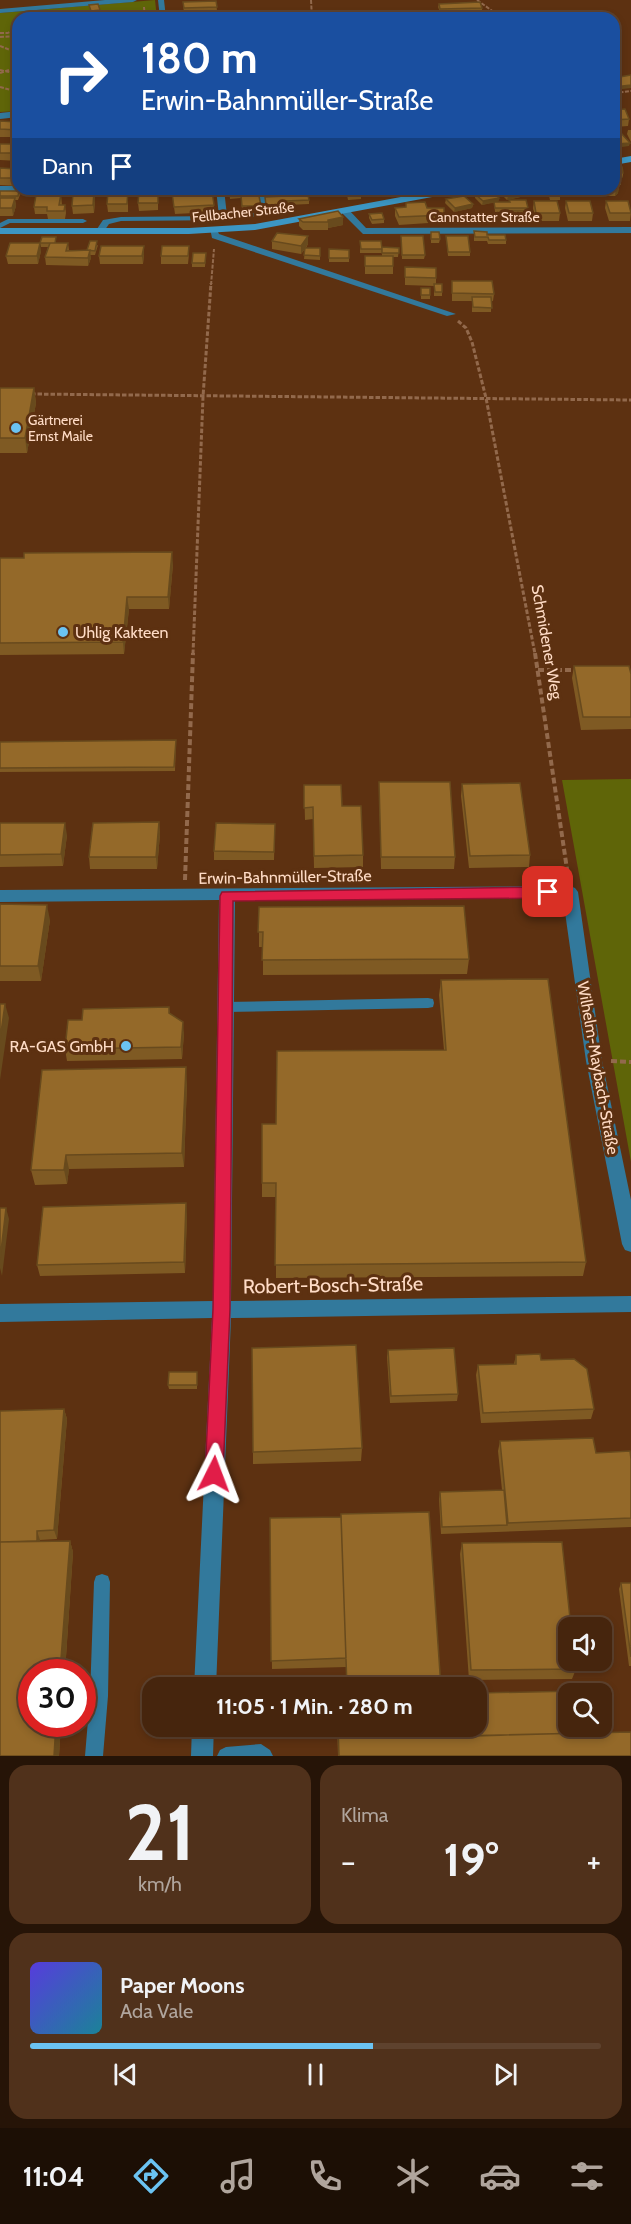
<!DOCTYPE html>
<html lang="de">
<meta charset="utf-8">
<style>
:root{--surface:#46250d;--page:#50311b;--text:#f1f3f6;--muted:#b0a59d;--line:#5e422e;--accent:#6bc3f2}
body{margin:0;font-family:Cabin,sans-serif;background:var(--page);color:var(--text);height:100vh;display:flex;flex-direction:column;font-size:22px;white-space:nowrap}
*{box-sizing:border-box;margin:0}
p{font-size:20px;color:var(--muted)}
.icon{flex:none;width:33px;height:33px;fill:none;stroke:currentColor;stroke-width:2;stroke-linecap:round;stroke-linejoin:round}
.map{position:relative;height:1756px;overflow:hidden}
.panel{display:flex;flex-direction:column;gap:9px;padding:9px;background:#261407;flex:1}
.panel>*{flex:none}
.banner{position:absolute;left:12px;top:12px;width:608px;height:183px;border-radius:18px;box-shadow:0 3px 9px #0003,0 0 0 2px var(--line);background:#1a4fa0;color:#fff;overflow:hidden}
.tools{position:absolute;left:558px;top:1617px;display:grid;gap:12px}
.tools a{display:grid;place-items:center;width:54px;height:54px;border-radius:12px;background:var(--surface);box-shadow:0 3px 9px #0003,0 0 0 2px var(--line);font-size:30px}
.speed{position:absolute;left:18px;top:1659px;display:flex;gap:12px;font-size:30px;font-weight:700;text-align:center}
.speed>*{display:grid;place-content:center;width:78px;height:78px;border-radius:50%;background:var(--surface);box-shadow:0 3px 9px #0003,0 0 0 2px var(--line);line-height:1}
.speed .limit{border:9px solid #d22;background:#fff;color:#111}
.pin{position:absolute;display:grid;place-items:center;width:51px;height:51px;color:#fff;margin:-26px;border-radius:12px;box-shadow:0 3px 9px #0006}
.me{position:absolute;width:66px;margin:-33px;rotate:3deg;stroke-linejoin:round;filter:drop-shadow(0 0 4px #0008)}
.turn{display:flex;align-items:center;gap:21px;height:126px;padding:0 30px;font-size:27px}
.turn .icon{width:78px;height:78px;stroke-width:2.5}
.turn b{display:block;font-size:42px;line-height:51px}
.then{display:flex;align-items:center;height:57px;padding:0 30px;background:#0003;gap:12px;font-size:22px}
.big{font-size:45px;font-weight:700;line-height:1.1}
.panel .widget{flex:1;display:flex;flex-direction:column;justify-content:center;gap:9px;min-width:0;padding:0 21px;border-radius:18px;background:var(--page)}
.panel .dial{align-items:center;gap:0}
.dial b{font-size:78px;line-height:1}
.song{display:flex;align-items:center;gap:18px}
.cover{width:72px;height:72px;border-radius:9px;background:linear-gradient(135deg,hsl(250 70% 55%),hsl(190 70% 35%))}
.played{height:6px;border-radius:3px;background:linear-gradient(90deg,var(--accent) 60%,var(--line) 60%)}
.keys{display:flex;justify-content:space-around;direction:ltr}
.heat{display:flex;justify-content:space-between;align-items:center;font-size:33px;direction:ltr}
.panel .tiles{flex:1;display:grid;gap:9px;grid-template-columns:1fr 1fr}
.widget:last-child{grid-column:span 2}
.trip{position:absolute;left:142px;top:1677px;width:345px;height:60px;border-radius:18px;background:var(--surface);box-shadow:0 3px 9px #0003,0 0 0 2px var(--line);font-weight:700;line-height:60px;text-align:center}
.menu{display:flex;height:96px;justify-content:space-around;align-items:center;background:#1c0f05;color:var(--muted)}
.menu .icon{width:42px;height:42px}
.menu .current{color:var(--accent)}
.menu b{font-size:27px;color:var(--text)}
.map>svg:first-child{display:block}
.green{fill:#5f6508}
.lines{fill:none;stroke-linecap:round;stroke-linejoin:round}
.path-far2{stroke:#92694c;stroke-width:2;stroke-dasharray:4 1.5;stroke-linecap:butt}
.path-far1{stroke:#92694c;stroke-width:3;stroke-dasharray:4.5 2;stroke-linecap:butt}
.path{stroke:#92694c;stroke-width:4;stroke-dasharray:6 3;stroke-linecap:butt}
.service{fill:#32799c;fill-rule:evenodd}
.minor{fill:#32799c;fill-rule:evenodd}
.secondary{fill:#3c96c3;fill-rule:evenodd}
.wall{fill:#7f5a23}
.shaded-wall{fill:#684a1d}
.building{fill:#946929;stroke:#684a1d;stroke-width:1.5}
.route{fill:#e11d48;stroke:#92132f;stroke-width:1.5}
.poi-dot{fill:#6bc3f2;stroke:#5d3111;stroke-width:2}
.labels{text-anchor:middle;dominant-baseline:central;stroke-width:6;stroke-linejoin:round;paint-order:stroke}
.far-street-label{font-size:14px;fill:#ffdcc6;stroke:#5d3111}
.far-poi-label{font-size:14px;fill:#ffdcc6;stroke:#5d3111;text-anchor:start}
.poi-label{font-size:16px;fill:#ffdcc6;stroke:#5d3111;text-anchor:start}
.street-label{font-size:16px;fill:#ffdcc6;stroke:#5d3111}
.near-street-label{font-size:20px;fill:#ffdcc6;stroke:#5d3111}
</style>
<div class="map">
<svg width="631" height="1756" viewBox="0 0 631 1756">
<rect width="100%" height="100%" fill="#5d3111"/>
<path class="green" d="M155 0 157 18H18V111L0 112V13Z
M631 779V1162L562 780Z"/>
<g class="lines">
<path class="path-far2" d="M311 0 312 18
M477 0 502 18
M144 7 145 18
M0 33H8L18 27
M0 37 18 36
M0 46 18 53
M0 70 18 74
M0 73 18 67
M0 87 18 92
M614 93 631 91
M211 285 214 249"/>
<path class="path-far1" d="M458 321 466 328 472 342 486 398 535 654
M31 394 631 400
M193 654 203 397 211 283"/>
<path class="path" d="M535 653 568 876
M538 670H576
M185 880 193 653
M611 1061 631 1062"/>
<path class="service" d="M158 0H164L166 18H160Z
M216 189H224L227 216 261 211 256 192 259 189H267L264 192 269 213 265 215 232 220 121 221 109 224 102 234 95 232 103 220 121 217 219 216Z
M8 219H83L87 221 83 223H10L0 228V223Z
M428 998 433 999 434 1003 433 1007 428 1008 225 1012 220 1011 219 1007 220 1003 225 1002Z
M102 1574 108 1576 110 1582 108 1696 103 1756H85L90 1696 94 1582 96 1576Z
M261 1744 270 1750 273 1756H217L220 1750 226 1747Z"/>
<path class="minor" d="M105 0H137L133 2 0 13V9Z
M18 111V117L0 119V113Z
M0 186H17L18 189H22L17 192H0Z
M343 210H349L366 228 631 227V233L363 234 343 214Z
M210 228H216L219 234 456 314 447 316 212 238Z
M570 886 575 888 578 892 602 1061 631 1200V1252L625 1250 622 1244 586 1061 563 898 235 900 231 1301 631 1296V1312L231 1318 216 1688H194L212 1318 0 1322V1304L213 1301 219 900 0 902V890Z
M192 1726H214L213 1756H191Z"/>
<path class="secondary" d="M631 156V162L614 165V159Z
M444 189H464L459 192 255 230 189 234H0V228H189L255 224Z"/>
</g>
<path class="wall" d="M216 1 217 11 203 15H184L183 2Z
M439 4 482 8V11L440 12 438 7Z
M614 110 629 119 628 126 614 127Z
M0 121 18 122V137H0Z
M628 130H631V142L627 134Z
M0 144H18V161L0 160Z
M614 167 623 173V177H621V185H619L618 193 615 196H586L584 189H614Z
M0 168 18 169V186L0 185Z
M163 189H181V190H163Z
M229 189H241L242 196 261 206V210H242L241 198 230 199Z
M278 189 303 191 309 200V204L287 205V209H266L265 197 285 196V195L278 196Z
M321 189H359L361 196V199L348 200 347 195 322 197Z
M501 189 525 196 507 200 500 193Z
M531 189H554V192L560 196V200H550L549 196 532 197Z
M0 191H19L20 195 18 200H15L16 206 13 216H0Z
M158 191V210L139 211 138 203Z
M94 192 95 200 94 213 73 214 72 206Z
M172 193 214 205V212L175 214Z
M61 194 62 205H65L66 213 65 219H48L47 214H35L34 207Z
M475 194 499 198 498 202H495H509V200L528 208 527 212H525L526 220V223L506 224 504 212H495L494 202 482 205 475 198Z
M128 199V212H108L107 204Z
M446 199 473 204 472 208 454 212 445 203Z
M534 201 560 213 559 221H535L533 208Z
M566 201 593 213 592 221H568L565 208Z
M606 201 631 212 630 221H609L605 208Z
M395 208H427L444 215 443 222 399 225 395 216Z
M469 213 487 220 486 224H470Z
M369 214 384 219V223L372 224 369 218Z
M343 217V225L328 228V230H303L299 226V219Z
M474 231 506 240V244H488L487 241H474Z
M431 232 440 239 439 243H431Z
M308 236V244L306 248H320V260L304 259 305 249 301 254 272 249V241Z
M401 236 425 255 424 259H402Z
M446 236 470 252V256H448Z
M56 237V243H68L69 250H87L98 245 95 255H90L91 258 88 266 46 265 45 257 48 247H41L40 243Z
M360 241H381L382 251 399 248 398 257H393V274H365V256H382V253H360Z
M144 246V254L143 264H100L99 256Z
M329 249 349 250V262H329Z
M41 251 38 264H8L6 256Z
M206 253 205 267H192V263Z
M189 254 188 264H161V256Z
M405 267 436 278V284H442V296H434V286L405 285Z
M452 281 494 294 493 301H491V312H472V301H452Z
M421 288 430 295V299H421Z
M0 388H34L36 403 27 453H0Z
M0 558 173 564 169 609H129L124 654 0 655Z
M574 666 631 674V729L581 730 572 678Z
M176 740 175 771 0 772V742Z
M379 782 455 857 454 869H381Z
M462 784 530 855 529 867 469 868 461 796Z
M304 785 342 806 363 855V867L314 868 313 819 305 820Z
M159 822 160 834 157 869H90L89 857Z
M0 823 67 835 63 866 0 867Z
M275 824 274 860H214V851Z
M0 904 50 920 41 981H0Z
M259 907 469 959 467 974 263 975V947H259Z
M441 980 586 1262 583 1276 276 1278V1197H262V1183L276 1124 444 1050 439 995Z
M169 1007 170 1014 184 1033 182 1059 67 1061 65 1049 82 1020Z
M187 1082 184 1167 69 1169 67 1184 35 1185 31 1170Z
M187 1214 185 1273 40 1276 37 1265Z
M388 1350 458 1394 457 1401 390 1403 387 1357Z
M516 1355 541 1360 594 1409 591 1419 481 1423 476 1375 478 1365 514 1364Z
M197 1372V1389H169L168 1385Z
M64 1409 67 1419 57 1539 40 1540V1541H70L73 1552 65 1672H32V1724H61L59 1756H0V1411Z
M500 1441 596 1453 631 1459V1527L441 1534 439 1499 440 1492 502 1490 498 1451Z
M362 1448 361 1461 253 1464V1452Z
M270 1518 441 1688H346V1667L272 1669Z
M462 1543 576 1669 572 1679 469 1680 460 1554Z
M621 1583H631V1666H629L619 1589Z
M337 1726H459V1736H471L470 1726 582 1733 631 1756H338Z"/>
<path class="shaded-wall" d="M100 10 101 14 92 15 91 11Z
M631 85V88L614 90V87Z
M630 143 629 146 615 148 616 144Z
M619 186 618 193 615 196 616 188Z
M94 192 95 200 94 213 93 205Z
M526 192 525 196 507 200 508 196Z
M15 198 16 206 13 216 12 208Z
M499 198 498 202 482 205 483 201Z
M473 204 472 208 454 212 455 208Z
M343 217V225L328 228V220Z
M308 236V244L301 254V246Z
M40 243 41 251 38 264 37 256Z
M144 246V254L143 264 142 256Z
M90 250 91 258 88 266V258Z
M34 388 36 403 27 453 25 438Z
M172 552 173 564 169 609 168 597Z
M127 597 129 609 124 654 123 642Z
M159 822 160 834 157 869 156 857Z
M65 823 67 835 63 866 61 854Z
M47 905 50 920 41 981 38 966Z
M5 1004 9 1018 0 1080V1040Z
M183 1022 184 1033 182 1059 181 1047Z
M186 1067 187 1082 184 1167 182 1153Z
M66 1155 69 1169 67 1184 64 1170Z
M186 1203 187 1214 185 1273 184 1262Z
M6 1208 9 1219 2 1276 0 1268V1260Z
M64 1409 67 1419 57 1539 54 1530Z
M37 1531 40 1540 39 1553 36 1544Z
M70 1541 73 1552 65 1672H60Z
M56 1724H61L59 1756H54Z"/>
<path class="building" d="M216 1 217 7 184 8 183 2Z
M480 2 482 8 440 9 439 4Z
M98 4 100 10 91 11 89 5Z
M220 11V18H203L202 12Z
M181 17H198V18H181Z
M631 75V85L614 87V78Z
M625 109 629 119 614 120V110Z
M0 121 18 122V130L0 129Z
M621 133 630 143 616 144 614 142V134Z
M0 144H18V153H0Z
M614 167H622L623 173 614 172Z
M0 168 18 169V178H0Z
M614 172H620L622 177H617L619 186 616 188H614Z
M229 189H241L242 194 230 195Z
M278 189H303V191L307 190 309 200 286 201 287 205H266L265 197 286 196 285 191 278 192Z
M501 189H524L526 192 508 196Z
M360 190 361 196H348V191Z
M491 190 499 198 483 201 475 194Z
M0 191H19L18 196H0Z
M128 191 127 204H107L108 192Z
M139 191H158V203H138Z
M212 191 214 205 174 207 172 193Z
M94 192 93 205 72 206 73 193Z
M550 192H559L560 196H550Z
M61 194 59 205H65L64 211H47V207H34L36 195Z
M241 196H259L261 206H242Z
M464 196 473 204 455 208 446 199Z
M0 198H15L12 208H0Z
M509 200H526L528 208H495L494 202H510Z
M534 201H557L560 213H536Z
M566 201H590L593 213H569Z
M606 201H628L631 213H610Z
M425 202 427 208H444V215L399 217 395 208 406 207V203Z
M338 211 343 217 328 220V222H303L299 219Z
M504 211H524L526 220H506Z
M382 213 384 219 372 220 369 214Z
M469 213H486L487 220H470Z
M474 231 487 232V235H505L506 240H489L488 237H475Z
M431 232H439L440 239H431Z
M277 233 308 236 301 246 272 241Z
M401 236H423L425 255H402Z
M446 236H468L470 252H448Z
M42 237H56L55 243H40Z
M90 241H97L95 251 87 250Z
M360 241H381L382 249H361Z
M10 243H40L37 256H6Z
M50 243H68L66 251 90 250 88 258 45 257Z
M101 246H144L142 256H99Z
M162 246H189L188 256H161Z
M382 247 399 248V253H382Z
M305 248H320V256L304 255Z
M329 249 349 250V258H329Z
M193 253H206L205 263H192Z
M365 256H393V266H365Z
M405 267 436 268V278L405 277Z
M452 281H492L494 294 452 293Z
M434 284H442V292H435Z
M421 288H430V295H421Z
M472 297H491L492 308 473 307Z
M0 388H34L25 438H0Z
M172 552 168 597H127L123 642 0 643V558H24V553Z
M574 666H629L631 674V717H583Z
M176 740 174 767 0 768V742Z
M379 782H450L455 857H381Z
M520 783 530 855 470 856 462 784Z
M304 785H341L342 806H361L363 855 314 856 313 807 304 808Z
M159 822 156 857H89L93 823Z
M0 823H65L61 854 0 855Z
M216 823 275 824 274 852 214 851Z
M0 904 47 905 38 966H0Z
M464 906 469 959 262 960 263 932H258L259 907Z
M548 979 586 1262 275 1265 276 1183H262V1124H276L277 1051 446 1050 441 980Z
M0 1004H5L0 1040Z
M169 1007V1013L183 1022 181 1047 65 1049 68 1020H82L83 1009Z
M186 1067 182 1153 66 1155 64 1170H31L42 1070Z
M186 1203 184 1262 37 1265 43 1207Z
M0 1208H6L0 1260Z
M356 1345 362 1448 253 1452 252 1348Z
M454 1348 458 1394 391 1396 388 1350Z
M540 1354 541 1360 574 1359 587 1369 594 1409 483 1413 478 1365 516 1364V1355Z
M169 1372H197V1385H168Z
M64 1409 54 1530 37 1531V1541L0 1542V1411Z
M593 1438 596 1453 630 1451 631 1459V1518L508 1523 500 1441Z
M504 1490 507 1525 442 1527 440 1492Z
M429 1512 441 1688H347L341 1514Z
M341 1517 346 1658 271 1661 270 1518Z
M70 1541 60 1672H32V1724H56L54 1756H0V1542Z
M562 1542 571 1628H568V1660H575L576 1669 471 1670 462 1543Z
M621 1583H631V1657Z
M577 1691V1694H568V1726H581L582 1733 474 1736 473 1726H477V1693Z
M338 1726H459V1736L631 1732V1756H339Z"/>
<path class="route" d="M548 887 554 892 548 898 233 901 230 1309 223 1474 221 1481 214 1483 208 1481 205 1474 213 1309 220 896 222 892Z"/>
<g class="poi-dot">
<circle cx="16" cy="428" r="6"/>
<circle cx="63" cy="632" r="6"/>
<circle cx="126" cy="1046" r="6"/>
</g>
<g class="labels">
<g class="far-street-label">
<text transform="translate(243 212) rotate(-6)">Fellbacher Straße</text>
<text x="484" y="217">Cannstatter Straße</text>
</g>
<g class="far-poi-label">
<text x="28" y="420">Gärtnerei<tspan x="28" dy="16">Ernst Maile</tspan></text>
</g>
<g class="poi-label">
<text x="75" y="632">Uhlig Kakteen</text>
<text x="114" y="1046" text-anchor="end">RA-GAS GmbH</text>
</g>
<g class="street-label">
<text transform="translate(547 642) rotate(80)">Schmidener Weg</text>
<text transform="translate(285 877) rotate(-1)">Erwin-Bahnmüller-Straße</text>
<text transform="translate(598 1068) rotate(80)">Wilhelm-Maybach-Straße</text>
</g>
<g class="near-street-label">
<text transform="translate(333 1285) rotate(-1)">Robert-Bosch-Straße</text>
</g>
</g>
</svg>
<div class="tools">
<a><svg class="icon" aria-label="sound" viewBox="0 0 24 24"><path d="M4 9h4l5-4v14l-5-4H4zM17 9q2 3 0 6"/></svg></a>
<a><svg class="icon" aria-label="search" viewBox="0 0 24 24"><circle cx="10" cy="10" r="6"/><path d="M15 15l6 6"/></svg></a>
</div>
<div class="speed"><div class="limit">30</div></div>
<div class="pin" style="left:548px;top:892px;background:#d93025"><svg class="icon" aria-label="arrive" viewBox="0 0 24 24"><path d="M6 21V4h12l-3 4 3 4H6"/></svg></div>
<svg class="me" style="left:214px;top:1474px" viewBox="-20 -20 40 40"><path d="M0-17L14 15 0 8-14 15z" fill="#e11d48" stroke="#fff" stroke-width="4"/></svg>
<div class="trip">11:05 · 1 Min. · 280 m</div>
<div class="banner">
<div class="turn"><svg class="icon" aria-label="right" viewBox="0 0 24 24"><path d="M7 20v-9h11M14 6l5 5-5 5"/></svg><div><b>180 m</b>Erwin-Bahnmüller-Straße</div></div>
<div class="then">Dann<svg class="icon" aria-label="arrive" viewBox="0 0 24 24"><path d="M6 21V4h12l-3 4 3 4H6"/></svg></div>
</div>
</div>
<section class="panel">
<div class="tiles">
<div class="widget dial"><b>21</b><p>km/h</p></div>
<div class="widget"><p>Klima</p>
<div class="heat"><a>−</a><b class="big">19°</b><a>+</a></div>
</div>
<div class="widget">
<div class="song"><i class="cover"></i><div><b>Paper Moons</b><p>Ada Vale</p></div></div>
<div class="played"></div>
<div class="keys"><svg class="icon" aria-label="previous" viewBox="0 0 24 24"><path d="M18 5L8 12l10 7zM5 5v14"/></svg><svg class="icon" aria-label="pause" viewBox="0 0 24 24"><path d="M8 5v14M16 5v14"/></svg><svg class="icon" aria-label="next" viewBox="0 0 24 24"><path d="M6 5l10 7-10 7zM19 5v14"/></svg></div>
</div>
</div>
</section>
<nav class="menu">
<b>11:04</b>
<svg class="icon current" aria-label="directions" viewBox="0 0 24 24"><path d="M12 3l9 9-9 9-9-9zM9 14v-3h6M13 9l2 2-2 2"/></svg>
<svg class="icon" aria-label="music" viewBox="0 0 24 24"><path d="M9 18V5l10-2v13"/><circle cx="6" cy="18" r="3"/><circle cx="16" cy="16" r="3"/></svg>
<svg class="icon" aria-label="phone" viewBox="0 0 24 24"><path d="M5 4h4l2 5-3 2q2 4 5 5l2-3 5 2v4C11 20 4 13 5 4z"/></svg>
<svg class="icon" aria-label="climate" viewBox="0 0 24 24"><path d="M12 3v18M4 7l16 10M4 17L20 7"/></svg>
<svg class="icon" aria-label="car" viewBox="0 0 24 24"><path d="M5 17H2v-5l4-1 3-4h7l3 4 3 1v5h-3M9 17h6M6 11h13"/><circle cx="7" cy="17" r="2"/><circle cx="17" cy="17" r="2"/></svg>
<svg class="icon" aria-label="filters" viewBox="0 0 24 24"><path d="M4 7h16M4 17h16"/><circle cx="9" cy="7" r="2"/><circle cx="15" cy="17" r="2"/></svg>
</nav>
